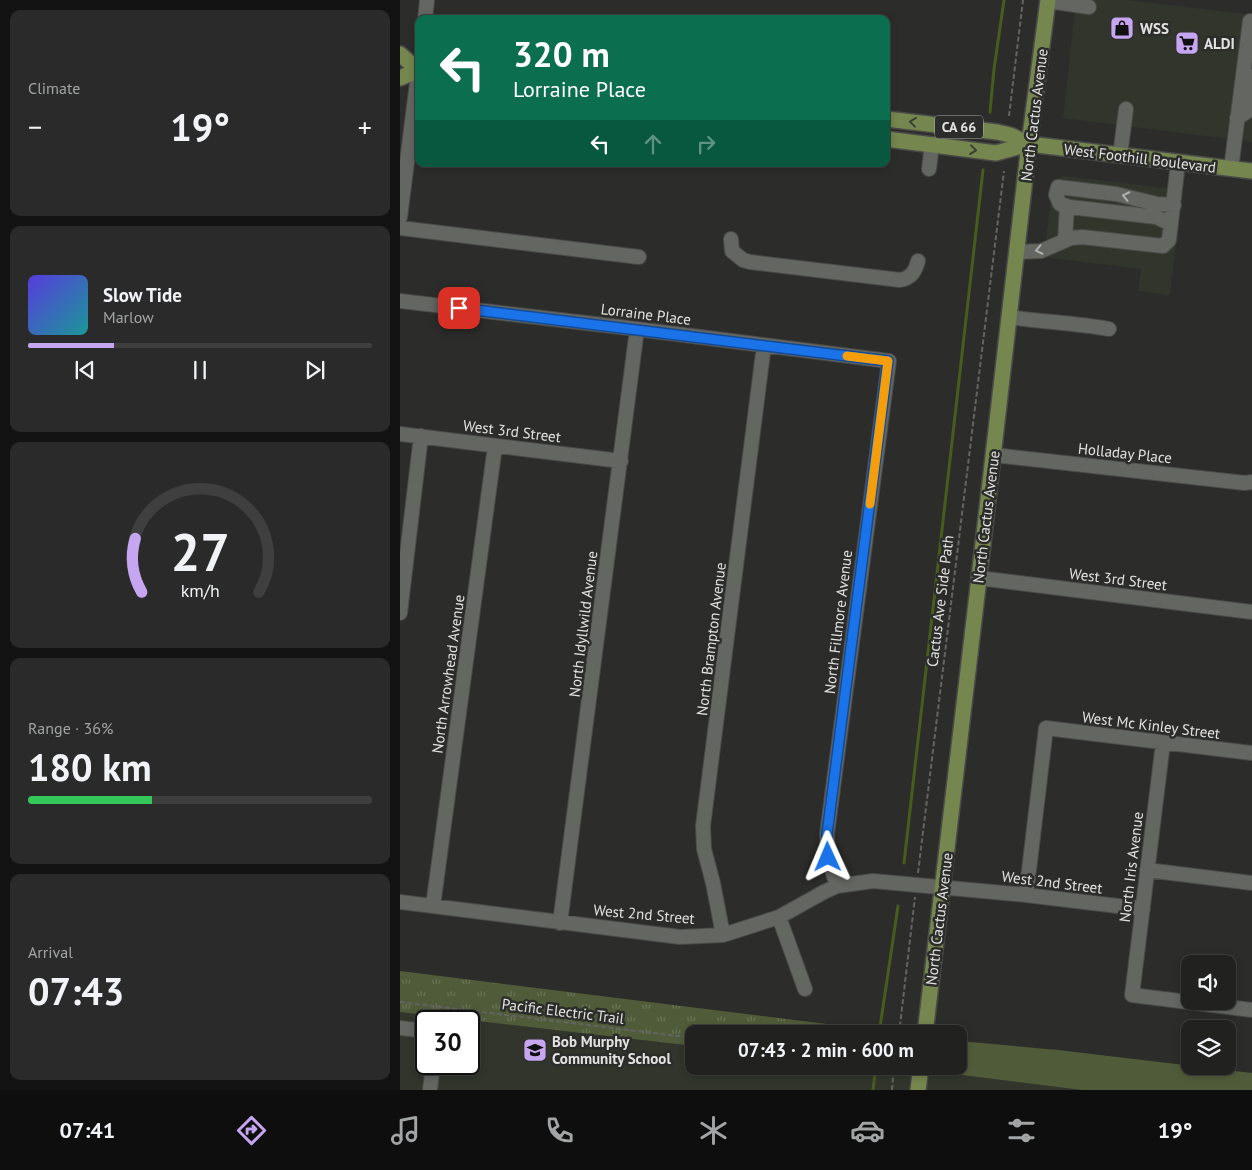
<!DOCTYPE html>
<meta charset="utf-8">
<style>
:root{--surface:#212220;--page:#292a29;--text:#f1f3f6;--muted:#a2a4a5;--line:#3e3f3e;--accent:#c6a6f0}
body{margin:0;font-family:"PT Sans",sans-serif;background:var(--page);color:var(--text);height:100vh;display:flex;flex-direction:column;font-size:19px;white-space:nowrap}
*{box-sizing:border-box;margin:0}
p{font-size:16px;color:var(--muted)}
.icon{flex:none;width:28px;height:28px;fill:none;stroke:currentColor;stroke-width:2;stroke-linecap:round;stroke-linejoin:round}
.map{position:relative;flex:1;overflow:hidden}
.panel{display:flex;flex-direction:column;gap:10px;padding:10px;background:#121312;width:400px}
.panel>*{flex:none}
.guide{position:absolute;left:15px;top:15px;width:475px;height:152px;border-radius:10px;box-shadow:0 2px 8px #0003,0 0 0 1px var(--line);background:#0b6e4f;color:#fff;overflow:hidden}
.controls{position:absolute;left:781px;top:955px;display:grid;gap:10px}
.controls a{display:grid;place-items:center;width:55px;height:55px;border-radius:10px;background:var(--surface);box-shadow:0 2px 8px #0003,0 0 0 1px var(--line);font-size:25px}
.speed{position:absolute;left:15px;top:1010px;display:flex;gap:10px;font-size:25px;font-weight:700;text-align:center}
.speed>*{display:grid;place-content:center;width:65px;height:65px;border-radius:50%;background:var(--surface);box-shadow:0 2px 8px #0003,0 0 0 1px var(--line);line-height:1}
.speed .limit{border:2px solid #111;border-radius:8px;background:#fff;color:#111}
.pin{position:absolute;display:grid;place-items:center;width:42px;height:42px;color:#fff;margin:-21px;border-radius:10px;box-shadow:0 2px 8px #0006}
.me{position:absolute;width:55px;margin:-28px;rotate:359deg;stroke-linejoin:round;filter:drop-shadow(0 0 4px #0008)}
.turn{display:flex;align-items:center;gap:18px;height:105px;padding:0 15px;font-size:22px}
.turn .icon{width:65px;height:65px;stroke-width:2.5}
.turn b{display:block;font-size:35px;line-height:42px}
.lanes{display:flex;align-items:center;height:48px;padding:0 15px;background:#0003;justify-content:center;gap:25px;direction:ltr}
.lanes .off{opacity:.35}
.big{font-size:38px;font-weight:600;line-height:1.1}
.panel .tile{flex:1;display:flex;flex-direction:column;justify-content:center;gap:8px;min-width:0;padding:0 18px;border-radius:10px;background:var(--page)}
.panel .dial{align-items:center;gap:0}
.dial svg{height:130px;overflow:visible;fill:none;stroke:var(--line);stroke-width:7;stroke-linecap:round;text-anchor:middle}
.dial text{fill:var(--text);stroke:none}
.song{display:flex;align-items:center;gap:15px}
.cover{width:60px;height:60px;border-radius:8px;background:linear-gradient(135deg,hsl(250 70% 55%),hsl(180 70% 35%))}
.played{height:5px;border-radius:2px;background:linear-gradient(90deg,var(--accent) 25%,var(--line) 25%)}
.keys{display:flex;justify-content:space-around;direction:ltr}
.heat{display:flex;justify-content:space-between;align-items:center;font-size:28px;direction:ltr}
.charge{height:8px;border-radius:4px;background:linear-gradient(90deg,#34c759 36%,var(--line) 0)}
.trip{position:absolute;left:285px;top:1025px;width:282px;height:50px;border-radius:10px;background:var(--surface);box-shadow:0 2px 8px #0003,0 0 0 1px var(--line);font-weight:600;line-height:50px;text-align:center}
.dock{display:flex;height:80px;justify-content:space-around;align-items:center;background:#0d0e0d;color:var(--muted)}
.dock .icon{width:35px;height:35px}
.dock .on{color:var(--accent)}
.dock b{font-size:22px;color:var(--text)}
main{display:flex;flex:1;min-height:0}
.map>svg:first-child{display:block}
.built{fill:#31352b;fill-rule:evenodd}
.grass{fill:#505c39}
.park{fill:url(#park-tufts)}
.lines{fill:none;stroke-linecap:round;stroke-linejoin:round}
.stream{stroke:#495b1d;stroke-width:3}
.minor-casing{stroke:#4a4b48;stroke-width:16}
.major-casing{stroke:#4a4b48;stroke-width:18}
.path{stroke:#646562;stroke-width:2;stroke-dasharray:5 2.5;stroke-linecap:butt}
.minor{stroke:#646662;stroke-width:14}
.major{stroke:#75864e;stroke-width:15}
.oneway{stroke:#3b3f31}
.oneway2{stroke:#b0b1ae}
.route-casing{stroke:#114b97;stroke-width:12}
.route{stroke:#1a73e8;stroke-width:9}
.slow{stroke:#f59e0b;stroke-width:9}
.labels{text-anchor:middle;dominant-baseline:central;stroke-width:5;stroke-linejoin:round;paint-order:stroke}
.shield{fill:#2c2d2a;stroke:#abacaa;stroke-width:1}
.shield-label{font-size:14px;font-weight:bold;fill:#e2e3e1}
.poi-label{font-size:15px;font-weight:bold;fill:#e2e3e1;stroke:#2c2d2a;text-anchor:start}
.street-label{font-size:15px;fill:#e2e3e1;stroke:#2c2d2a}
</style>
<main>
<section class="panel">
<div class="tile"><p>Climate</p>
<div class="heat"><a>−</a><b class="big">19°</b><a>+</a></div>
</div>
<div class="tile">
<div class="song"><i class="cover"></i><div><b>Slow Tide</b><p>Marlow</p></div></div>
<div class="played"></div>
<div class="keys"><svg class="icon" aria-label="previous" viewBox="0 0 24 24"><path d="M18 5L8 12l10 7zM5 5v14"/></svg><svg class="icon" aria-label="pause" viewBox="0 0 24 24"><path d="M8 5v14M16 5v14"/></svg><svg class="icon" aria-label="next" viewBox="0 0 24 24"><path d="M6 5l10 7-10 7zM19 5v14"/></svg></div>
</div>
<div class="tile dial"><svg viewBox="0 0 100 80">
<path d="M14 69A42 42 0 1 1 86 69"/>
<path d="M14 69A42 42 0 0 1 10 36" stroke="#c6a6f0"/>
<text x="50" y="56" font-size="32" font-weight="700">27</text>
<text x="50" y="72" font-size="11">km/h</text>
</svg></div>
<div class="tile"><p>Range · 36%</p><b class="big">180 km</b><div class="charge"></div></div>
<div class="tile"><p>Arrival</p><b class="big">07:43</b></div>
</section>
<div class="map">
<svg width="852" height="1090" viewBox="0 0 852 1090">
<defs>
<pattern id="park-tufts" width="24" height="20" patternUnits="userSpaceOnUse" patternTransform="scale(1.25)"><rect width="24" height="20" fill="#505c39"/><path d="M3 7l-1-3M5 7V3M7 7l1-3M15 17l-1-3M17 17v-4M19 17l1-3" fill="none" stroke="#697355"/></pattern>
</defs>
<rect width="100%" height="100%" fill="#2c2d2a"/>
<path class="built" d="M676 0H728L852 15V142L663 118Z
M663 176 782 190 770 295 738 291 741 269 644 257 653 180Z
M0 1012 294 1046V1066H479L545 1071 692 1090H0ZM26 1021H69V1064H26Z"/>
<path class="grass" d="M559 1041 658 1050 852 1073V1090H682L538 1072V1066H559Z"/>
<path class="park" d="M0 971 467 1029 466 1034H294V1046L0 1012Z"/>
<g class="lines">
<path class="stream" d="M590 112 594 69 604 0
M504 863 583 170
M479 1034 498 906
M473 1090 476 1066"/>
<g class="minor-casing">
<path id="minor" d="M648 1 689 7
M25 19 27 0
M837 118 848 111 852 76
M720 156 726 109
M529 169 532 144
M831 169 850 21H852
M0 217 19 67
M771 224 756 217 670 207 660 204 656 195 658 187 716 194 757 204 774 205
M0 228 239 257
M331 239 332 251 343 260 350 262 500 280C511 278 515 272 518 261
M665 240 667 206
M617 252 641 251 671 238 682 237 763 246 769 240 778 163
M0 301 237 329 489 361 427 834 428 857 437 886
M609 317C643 322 676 323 709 329
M0 434 221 461
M594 455 845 483 852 482
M579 578 852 612
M0 613 21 436
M763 743 732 995 852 1010
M747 870 852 883
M626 895 646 728 852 753
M0 902 280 937 323 935 379 917 424 892 437 886 473 881 626 895 743 909
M33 906 95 446
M379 917 405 989
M160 923 237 329
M323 935 313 883 304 849 303 826 364 345
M0 1028 26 1031
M30 1090 33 1064"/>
</g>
<g class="major-casing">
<path id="major" d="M0 54 18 70
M0 78 19 70
M486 119 597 132 610 135 629 144 852 171
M486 139 596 153 629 144
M525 1034 579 578 629 144 648 0
M518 1090 521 1066"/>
</g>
<path class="path" d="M609 116 623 0
M518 873 604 171
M0 1002 294 1038
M499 1034 515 897
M492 1090 494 1066"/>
<use href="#minor" class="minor"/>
<use href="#major" class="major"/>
</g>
<defs><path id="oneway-chevron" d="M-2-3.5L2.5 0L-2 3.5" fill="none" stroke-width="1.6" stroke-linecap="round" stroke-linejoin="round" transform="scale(1.25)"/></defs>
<g class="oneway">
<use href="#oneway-chevron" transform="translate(513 122) rotate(-173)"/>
<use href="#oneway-chevron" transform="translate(573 150) rotate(7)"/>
</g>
<g class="oneway2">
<use href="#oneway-chevron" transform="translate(726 196) rotate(-168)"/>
<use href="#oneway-chevron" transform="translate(639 250) rotate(168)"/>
</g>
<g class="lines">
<g class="route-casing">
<path id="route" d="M59 308 488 361 427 834 428 857"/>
</g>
<use href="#route" class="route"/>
<path class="slow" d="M447 356 488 361 470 504"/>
</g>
<defs>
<g id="shop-square" transform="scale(1.25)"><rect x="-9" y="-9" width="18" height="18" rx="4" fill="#c6a6f0" stroke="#2c2d2a"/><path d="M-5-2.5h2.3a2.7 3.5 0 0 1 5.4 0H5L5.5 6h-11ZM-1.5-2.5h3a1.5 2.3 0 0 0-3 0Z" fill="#111"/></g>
<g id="supermarket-square" transform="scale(1.25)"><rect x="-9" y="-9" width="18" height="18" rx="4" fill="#c6a6f0" stroke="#2c2d2a"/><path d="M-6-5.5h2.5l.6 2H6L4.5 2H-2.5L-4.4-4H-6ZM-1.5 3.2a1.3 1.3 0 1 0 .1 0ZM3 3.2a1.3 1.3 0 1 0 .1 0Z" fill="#111"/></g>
<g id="school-square" transform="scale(1.25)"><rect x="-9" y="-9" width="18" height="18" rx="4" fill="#c6a6f0" stroke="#2c2d2a"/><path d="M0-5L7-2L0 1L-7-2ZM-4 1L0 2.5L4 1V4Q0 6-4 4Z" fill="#111"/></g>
</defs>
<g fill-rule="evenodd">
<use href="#shop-square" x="722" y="28"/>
<use href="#supermarket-square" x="787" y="43"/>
<use href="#school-square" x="135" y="1050"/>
</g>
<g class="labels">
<rect class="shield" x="535" y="115.5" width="48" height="23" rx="4"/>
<g class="shield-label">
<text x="559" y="127">CA 66</text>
</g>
<g class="poi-label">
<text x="740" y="28">WSS</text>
<text x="804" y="43">ALDI</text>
<text x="152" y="1041">Bob Murphy<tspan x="152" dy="17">Community School</tspan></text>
</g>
<g class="street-label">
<text transform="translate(634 115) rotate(-83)">North Cactus Avenue</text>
<text transform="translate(740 158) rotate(7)">West Foothill Boulevard</text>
<text transform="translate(246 314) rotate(7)">Lorraine Place</text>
<text transform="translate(112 431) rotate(7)">West 3rd Street</text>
<text transform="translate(725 453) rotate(6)">Holladay Place</text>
<text transform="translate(586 517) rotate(-83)">North Cactus Avenue</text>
<text transform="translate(718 579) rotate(7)">West 3rd Street</text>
<text transform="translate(540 601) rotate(-83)">Cactus Ave Side Path</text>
<text transform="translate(438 622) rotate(-83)">North Fillmore Avenue</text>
<text transform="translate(183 624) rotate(-83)">North Idyllwild Avenue</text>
<text transform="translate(311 639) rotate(-83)">North Brampton Avenue</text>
<text transform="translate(48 674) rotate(-82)">North Arrowhead Avenue</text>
<text transform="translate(751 725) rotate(7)">West Mc Kinley Street</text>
<text transform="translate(731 867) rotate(-83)">North Iris Avenue</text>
<text transform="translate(652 882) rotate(7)">West 2nd Street</text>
<text transform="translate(244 914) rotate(5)">West 2nd Street</text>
<text transform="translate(539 919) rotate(-83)">North Cactus Avenue</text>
<text transform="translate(163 1011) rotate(7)">Pacific Electric Trail</text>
</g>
</g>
</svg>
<div class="controls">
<a><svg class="icon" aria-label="sound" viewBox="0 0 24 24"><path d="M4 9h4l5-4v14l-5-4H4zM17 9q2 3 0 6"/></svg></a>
<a><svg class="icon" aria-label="layers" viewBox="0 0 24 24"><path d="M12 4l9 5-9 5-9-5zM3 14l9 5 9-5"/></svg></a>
</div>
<div class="speed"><div class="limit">30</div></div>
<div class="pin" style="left:59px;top:308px;background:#d93025"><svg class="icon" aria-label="arrive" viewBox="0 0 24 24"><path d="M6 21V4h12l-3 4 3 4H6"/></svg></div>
<svg class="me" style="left:428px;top:857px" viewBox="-20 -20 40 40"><path d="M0-17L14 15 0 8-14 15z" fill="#1a73e8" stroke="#fff" stroke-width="4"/></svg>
<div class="trip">07:43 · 2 min · 600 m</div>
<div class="guide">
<div class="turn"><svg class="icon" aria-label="left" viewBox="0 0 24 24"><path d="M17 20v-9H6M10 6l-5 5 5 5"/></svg><div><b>320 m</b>Lorraine Place</div></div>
<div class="lanes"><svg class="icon" aria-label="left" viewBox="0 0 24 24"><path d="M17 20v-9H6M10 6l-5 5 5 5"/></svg><svg class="icon off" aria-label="ahead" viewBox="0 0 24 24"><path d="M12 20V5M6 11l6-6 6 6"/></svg><svg class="icon off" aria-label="right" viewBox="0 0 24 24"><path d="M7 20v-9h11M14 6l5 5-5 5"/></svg></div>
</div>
</div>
</main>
<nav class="dock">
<b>07:41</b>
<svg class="icon on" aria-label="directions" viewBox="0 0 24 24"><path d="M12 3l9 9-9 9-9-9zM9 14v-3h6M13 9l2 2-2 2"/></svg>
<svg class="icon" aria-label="music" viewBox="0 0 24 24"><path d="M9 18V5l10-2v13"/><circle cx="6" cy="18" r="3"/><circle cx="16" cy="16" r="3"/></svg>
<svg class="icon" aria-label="phone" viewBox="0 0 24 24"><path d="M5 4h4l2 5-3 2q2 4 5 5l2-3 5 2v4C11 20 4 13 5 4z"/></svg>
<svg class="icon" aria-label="climate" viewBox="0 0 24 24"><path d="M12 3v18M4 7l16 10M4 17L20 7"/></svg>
<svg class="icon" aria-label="car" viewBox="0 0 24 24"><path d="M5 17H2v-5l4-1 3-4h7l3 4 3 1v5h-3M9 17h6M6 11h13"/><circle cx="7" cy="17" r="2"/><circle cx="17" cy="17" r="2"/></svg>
<svg class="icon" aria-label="filters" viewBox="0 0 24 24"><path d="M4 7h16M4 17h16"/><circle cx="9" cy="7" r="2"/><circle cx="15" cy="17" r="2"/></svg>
<b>19°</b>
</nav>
